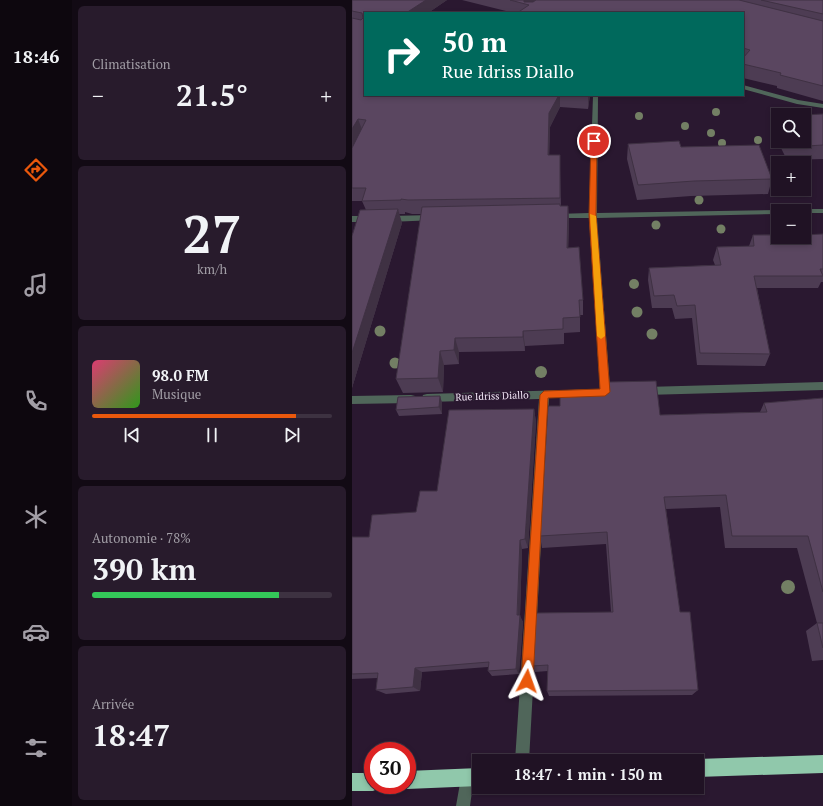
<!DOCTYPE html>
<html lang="fr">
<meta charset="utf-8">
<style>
:root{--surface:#201224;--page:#281b2c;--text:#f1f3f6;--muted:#a29ea6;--line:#3d3241;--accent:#ea580c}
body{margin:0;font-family:"PT Serif",serif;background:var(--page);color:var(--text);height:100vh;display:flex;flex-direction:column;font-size:15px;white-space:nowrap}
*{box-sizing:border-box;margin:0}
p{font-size:13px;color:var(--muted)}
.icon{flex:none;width:22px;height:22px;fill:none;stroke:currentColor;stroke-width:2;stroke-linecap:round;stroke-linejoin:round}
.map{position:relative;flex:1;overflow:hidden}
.panel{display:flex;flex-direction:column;gap:6px;padding:6px;background:#120a14;width:280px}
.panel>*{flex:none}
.top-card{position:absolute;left:12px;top:12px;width:380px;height:84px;border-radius:0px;box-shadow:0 2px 6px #0003,0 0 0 1px var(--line);background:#00695c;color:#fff;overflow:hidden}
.buttons{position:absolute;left:419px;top:108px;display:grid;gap:8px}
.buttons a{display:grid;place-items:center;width:40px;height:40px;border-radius:0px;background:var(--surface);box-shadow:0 2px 6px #0003,0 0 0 1px var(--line);font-size:20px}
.speed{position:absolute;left:12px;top:742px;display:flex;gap:8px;font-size:20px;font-weight:700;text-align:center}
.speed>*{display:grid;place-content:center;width:52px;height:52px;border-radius:50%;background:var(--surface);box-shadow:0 2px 6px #0003,0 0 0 1px var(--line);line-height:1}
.speed .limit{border:6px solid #d22;background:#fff;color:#111}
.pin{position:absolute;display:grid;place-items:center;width:34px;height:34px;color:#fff;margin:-17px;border:2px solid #fff;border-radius:50%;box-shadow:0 1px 4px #0007}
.me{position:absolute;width:44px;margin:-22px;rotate:4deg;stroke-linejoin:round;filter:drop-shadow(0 0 3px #0008)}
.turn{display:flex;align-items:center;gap:14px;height:84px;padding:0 12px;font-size:18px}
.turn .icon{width:52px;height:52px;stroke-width:2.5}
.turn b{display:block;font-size:28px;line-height:34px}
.big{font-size:30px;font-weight:800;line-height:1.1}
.panel .card{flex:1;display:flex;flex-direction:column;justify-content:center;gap:6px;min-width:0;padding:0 14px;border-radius:6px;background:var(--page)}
.panel .dial{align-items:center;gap:0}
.dial b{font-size:52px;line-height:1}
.song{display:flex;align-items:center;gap:12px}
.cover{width:48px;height:48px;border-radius:6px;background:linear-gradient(135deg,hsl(340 70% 55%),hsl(110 70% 35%))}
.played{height:4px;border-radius:2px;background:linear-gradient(90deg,var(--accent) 85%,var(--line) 85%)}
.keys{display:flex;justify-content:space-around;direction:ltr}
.heat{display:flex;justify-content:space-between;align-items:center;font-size:22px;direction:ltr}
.charge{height:6px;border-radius:3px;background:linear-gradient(90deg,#34c759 78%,var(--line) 0)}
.trip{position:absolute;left:120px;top:754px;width:232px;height:40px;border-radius:0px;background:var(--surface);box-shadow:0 2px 6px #0003,0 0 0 1px var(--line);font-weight:800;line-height:40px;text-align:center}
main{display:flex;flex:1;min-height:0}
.tabs{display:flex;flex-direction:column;width:72px;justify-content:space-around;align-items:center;background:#0d070e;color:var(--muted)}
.tabs .icon{width:28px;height:28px}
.tabs .on{color:var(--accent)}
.tabs b{font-size:18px;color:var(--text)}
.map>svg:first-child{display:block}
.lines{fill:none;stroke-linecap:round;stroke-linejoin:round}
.street{fill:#50665a;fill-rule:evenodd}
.highway{fill:#90c8ab;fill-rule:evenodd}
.tree{fill:#737f64}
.wall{fill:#4d3c53}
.shaded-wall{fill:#3f3143}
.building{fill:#5a4660;stroke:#3f3143}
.route{fill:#ea580c;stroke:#983908}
.slow{fill:#f59e0b}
.labels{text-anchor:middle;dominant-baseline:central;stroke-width:4;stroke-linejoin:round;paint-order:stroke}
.street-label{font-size:10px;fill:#f2e6f6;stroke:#2a1830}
</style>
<main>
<nav class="tabs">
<b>18:46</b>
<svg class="icon on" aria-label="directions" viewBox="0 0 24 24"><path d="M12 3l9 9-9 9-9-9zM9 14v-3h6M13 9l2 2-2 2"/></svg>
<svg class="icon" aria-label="music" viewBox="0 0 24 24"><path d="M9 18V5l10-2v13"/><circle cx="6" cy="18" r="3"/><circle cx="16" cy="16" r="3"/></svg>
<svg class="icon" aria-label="phone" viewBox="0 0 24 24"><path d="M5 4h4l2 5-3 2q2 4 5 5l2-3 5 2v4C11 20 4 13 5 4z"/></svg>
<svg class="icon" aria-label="climate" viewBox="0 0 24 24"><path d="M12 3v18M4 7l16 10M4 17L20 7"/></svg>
<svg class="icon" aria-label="car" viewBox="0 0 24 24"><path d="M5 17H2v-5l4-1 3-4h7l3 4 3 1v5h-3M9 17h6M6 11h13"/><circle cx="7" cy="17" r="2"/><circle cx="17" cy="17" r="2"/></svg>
<svg class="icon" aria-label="filters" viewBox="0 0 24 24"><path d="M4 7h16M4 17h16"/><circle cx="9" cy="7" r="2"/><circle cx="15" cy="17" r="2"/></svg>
</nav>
<section class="panel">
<div class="card"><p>Climatisation</p>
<div class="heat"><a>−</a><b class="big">21.5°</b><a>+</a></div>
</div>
<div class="card dial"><b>27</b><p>km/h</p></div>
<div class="card">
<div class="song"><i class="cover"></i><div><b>98.0 FM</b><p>Musique</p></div></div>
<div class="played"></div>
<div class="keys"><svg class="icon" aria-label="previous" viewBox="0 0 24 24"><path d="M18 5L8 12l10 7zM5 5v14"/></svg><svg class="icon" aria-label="pause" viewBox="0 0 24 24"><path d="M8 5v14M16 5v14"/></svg><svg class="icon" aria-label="next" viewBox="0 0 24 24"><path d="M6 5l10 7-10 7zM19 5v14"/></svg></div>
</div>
<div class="card"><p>Autonomie · 78%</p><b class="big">390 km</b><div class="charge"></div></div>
<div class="card"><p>Arrivée</p><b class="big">18:47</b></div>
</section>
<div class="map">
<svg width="471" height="806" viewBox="0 0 471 806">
<rect width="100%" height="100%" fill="#2a1830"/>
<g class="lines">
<path class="street" d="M391 85 446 100 471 104V108L445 104 391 89Z
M241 96 246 97 245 213 426 210 429 211H426V214L245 218 258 388 272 389 274 392 272 395 269 396 197 398 177 761H163L187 399 75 402 71 401 70 398 71 395 75 394 248 389 237 218H204L200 216 204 214 237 213Z
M449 209H471V213H452V211H448Z
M82 215 86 218 85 220 36 222 32 219 36 216Z
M0 216H18L22 219 18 222H0Z
M471 382V390L293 395 290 394 288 391 290 388 293 387Z
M59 395 63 396 64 399 63 402 59 403 0 404V396Z
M115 770 120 772 122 777 118 806H104L110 772Z"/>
<path class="highway" d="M471 755V773L345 777V761H341L345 759Z
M127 768V786L55 789 48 785H55V771Z
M0 773H21V785H28L27 788 21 791H0Z"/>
</g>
<g class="tree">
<circle cx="364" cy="112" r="4"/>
<circle cx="287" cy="116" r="4"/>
<circle cx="333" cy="126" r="4"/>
<circle cx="359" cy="133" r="4"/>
<circle cx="406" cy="140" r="4"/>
<circle cx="370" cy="143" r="4"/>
<circle cx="347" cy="200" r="4.5"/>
<circle cx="304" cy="225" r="4.5"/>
<circle cx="369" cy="229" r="4.5"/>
<circle cx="282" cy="284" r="5"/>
<circle cx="285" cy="312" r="5.5"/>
<circle cx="28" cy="331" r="5.5"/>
<circle cx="300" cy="334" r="5.5"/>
<circle cx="43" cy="363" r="5.5"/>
<circle cx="189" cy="372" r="6"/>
<circle cx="436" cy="587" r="7"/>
</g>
<path class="wall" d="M0 0H95L76 13H13V95H238L236 109 208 107 198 127 197 155 208 168 209 206H216L217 222 216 248 231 300V315H228V332L212 333V344L173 346V351L107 352V364L92 365 91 392 51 393 44 379 69 214H60L53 212V214H47L50 223 0 388V236L14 210 10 201H0Z
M110 0H471V101L425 88V86L391 78V13H162Z
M471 114V159L435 160 420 130 424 116H426V141H452Z
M276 144 329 147 420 179 416 194 339 196 285 200 275 159Z
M471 234V282H469L466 288H405L418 354 413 366 345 365 340 318 323 319 320 308H300L296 280 297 268 363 265 361 260 365 247 397 246 401 235Z
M257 382 308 415 408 412 412 403 471 398V660L460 661 454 631 465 623 445 548H373L368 507 314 509 328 612 346 690 340 695 197 696 195 691 196 671 183 672 180 666 259 612 254 544 190 548 188 536 208 406 256 393Z
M88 396 90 403V414L47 416 44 410Z
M182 409 184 422 176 548 170 549 168 616 171 622 167 674 140 676 136 671V667L70 672 68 691 34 694 24 690 26 678 0 679V537H17L64 512 85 491Z"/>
<path class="shaded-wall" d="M74 0H95L76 13H54Z
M172 0H190L177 5 172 3Z
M207 95H208V107L198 127 197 169 196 155 197 113Z
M236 95H238L236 109Z
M6 119 11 132 0 151V129Z
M216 206 217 222 216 263 215 248Z
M46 209 50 223 0 388V353Z
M171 331 173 346V351L171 337Z
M103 338 107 352V364L102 350Z
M88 351 92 365 91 392 86 378Z
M88 396 90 403V414L87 407Z
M182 409 184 422 176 548 173 539Z
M168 540 170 549 168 616 171 622 167 674 164 669Z
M63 668 70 672 68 691 61 687Z"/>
<path class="building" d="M0 0H74L54 13H13V95H207L197 113 196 155H208V198L56 200 49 199V200L10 201 14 188H0V148L14 120 6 119 0 129V18L9 20 11 18 10 13 0 11Z
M158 0H172V2H181L184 0H387L471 21V86L428 75 429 73 391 64V58L398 50 391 48V13H165L177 5Z
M409 0H471V14Z
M471 114V145L439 147 436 141H452V115H451Z
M327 141 329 147 407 145 420 179 342 181 286 185 276 144Z
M208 204V206H216L215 248 227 247 231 300H227L228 317 211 318V329L171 331V337L103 338 102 350 88 351 86 378 44 379 70 207Z
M46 209 0 353V236L8 210Z
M471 234V269H468L471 276H402L418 354 348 353 343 305 325 306 322 295 302 296 297 268 369 265 365 247 402 246 401 235H426V237H452V235Z
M304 381 308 415 415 412 412 403 471 398V592L456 536H380L374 495 312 497 328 612H338L346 690 195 691 196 665 180 666 184 613 261 612 255 532 188 536 196 406H208V394L257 393V382Z
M88 396 87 407 44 410 46 397Z
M182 409 173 539 168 540 165 615H168L164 669 136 671 137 662 63 668 61 687 24 690 26 673 0 674V537H17L20 515 64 512 68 491H85L97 410Z
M465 623H471V648Z"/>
<path class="route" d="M242 139 245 141 244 215 258 392 253 396 196 398 181 681 179 686 175 687 170 686 169 681 188 395 192 391 248 389 237 215 239 141Z"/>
<path class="slow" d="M238 214 244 216 253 336 249 339 245 336Z"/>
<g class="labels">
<g class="street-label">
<text transform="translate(140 396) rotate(-2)">Rue Idriss Diallo</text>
</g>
</g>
</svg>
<div class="buttons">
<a><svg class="icon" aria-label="search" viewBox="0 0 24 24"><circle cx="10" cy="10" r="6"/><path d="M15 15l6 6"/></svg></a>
<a>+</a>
<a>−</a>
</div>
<div class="speed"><div class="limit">30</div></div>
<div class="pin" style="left:242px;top:141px;background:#d93025"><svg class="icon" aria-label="arrive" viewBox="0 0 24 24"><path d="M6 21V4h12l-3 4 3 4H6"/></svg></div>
<svg class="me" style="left:175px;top:681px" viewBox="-20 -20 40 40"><path d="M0-17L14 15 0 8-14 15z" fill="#ea580c" stroke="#fff" stroke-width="4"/></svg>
<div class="trip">18:47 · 1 min · 150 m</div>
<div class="top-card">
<div class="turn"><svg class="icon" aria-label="right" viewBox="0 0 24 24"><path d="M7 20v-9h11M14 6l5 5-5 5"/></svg><div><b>50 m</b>Rue Idriss Diallo</div></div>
</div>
</div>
</main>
